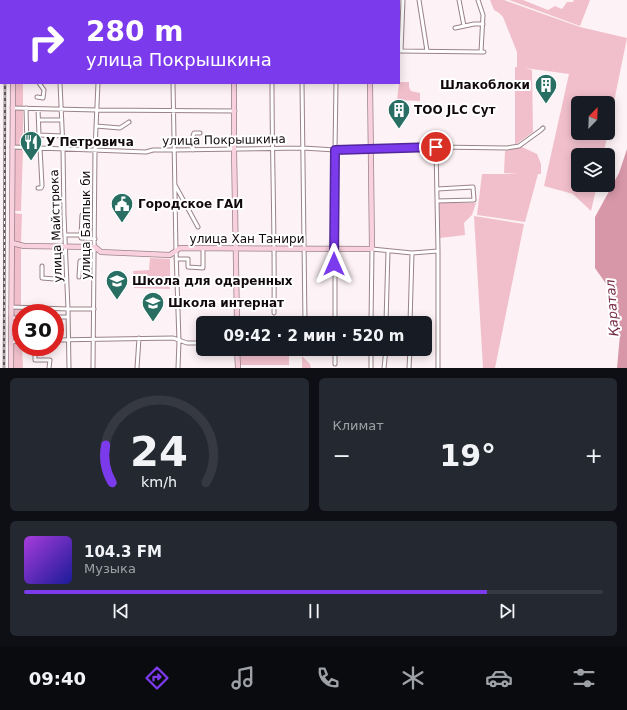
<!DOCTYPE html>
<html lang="ru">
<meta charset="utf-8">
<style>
:root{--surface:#171b24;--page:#242831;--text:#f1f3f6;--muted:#9ea1a6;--line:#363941;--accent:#7c3aed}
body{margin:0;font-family:"DejaVu Sans",sans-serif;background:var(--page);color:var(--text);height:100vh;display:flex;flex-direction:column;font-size:15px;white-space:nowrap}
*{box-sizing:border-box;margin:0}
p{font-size:13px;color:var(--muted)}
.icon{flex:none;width:22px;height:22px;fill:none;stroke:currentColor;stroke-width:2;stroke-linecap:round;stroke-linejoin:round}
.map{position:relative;height:368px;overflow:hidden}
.details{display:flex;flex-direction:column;gap:10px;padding:10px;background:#0d0f14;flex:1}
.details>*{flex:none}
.banner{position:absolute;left:0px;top:0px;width:400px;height:84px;box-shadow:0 2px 10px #0003;background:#7c3aed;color:#fff;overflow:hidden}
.needle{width:26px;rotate:23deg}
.controls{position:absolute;left:571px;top:96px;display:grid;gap:8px}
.controls a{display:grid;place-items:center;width:44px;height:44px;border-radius:6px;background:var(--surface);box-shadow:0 2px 10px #0003;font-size:20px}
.speed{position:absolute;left:12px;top:304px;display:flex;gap:8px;font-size:20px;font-weight:700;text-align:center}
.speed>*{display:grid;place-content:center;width:52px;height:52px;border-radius:50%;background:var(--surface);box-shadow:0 2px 10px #0003;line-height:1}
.speed .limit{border:6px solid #d22;background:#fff;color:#111}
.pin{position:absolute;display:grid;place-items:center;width:34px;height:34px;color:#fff;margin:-17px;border:2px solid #fff;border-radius:50%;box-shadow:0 1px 4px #0007}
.me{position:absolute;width:44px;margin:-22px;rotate:0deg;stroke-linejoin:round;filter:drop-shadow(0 0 3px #0008)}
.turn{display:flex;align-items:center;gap:14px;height:84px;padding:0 20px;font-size:18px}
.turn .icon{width:52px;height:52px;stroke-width:2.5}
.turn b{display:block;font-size:28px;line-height:34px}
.big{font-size:30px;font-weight:600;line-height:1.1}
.details .card{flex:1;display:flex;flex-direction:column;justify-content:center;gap:6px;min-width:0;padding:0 14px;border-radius:6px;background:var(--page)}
.details .dial{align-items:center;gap:0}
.dial svg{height:104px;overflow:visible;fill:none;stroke:var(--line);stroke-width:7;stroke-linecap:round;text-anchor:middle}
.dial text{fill:var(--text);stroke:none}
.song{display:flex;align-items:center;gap:12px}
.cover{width:48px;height:48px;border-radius:6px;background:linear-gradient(135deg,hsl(280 70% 55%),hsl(240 70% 35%))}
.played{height:4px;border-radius:2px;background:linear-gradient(90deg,var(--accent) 80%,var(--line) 80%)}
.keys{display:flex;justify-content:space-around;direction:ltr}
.heat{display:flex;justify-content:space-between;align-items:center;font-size:22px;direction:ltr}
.details .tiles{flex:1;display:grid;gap:10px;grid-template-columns:1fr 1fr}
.card:last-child{grid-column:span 2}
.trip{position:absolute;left:196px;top:316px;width:236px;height:40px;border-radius:6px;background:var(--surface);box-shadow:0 2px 10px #0003;font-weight:600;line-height:40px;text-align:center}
.tabs{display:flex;height:64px;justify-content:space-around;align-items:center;background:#090b0e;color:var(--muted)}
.tabs .icon{width:28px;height:28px}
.tabs .current{color:var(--accent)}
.tabs b{font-size:18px;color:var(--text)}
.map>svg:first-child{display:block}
.green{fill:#f1bfcc}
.water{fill:#d797a9}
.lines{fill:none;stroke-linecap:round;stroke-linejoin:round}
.street-casing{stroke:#9a8288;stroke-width:5}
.secondary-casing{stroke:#9a8288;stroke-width:6}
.street{stroke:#fff;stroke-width:3}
.secondary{stroke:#f8d0de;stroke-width:4.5}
.rail-casing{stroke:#61575a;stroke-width:2.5}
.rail{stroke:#fff;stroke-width:1;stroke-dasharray:3;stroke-linecap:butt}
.route-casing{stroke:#51269a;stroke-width:10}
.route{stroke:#7c3aed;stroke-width:7}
.labels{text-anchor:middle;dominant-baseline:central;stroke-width:4;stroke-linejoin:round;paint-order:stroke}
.poi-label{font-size:12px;font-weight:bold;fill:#12090c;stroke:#fff;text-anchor:start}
.street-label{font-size:12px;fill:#12090c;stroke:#fff}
.water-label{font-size:13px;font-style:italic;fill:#762a45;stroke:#fff}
</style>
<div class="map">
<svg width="627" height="368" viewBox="0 0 627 368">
<rect width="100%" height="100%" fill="#fdf2f5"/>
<path class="green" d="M490 0H504L580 27 627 38 608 131V103H578V133H608L603 155H578V185H597L591 211 573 194 544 186 569 74 525 68 532 70 533 132 515 145V67H517V52L503 17 499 13 494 10Z
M509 0H523L548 10 555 6 562 9 567 2H573L574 0H590L580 26Z
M399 82H409V87L411 91 420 93V101L397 100Z
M15 83H23V146L13 145Z
M522 147 537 154 541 164V174H538L525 222 477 215 482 174H518L504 173 505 151Z
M13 148H23L21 211H12Z
M439 203H476L472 215 464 223 465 235 440 238Z
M12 213 22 214 21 244 12 242Z
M474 216 524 224 495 368H483Z
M13 245 21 247V305L13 306Z
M150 258 170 259V289L134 288 133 271 149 270Z
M12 308 22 309V313H21V341L12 340Z
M12 343H21V347H22L23 368H12Z
M238 349H288L255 350V353H238Z
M289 354V365H238V355Z
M302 356 310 364 311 368H302Z"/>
<path class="water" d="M627 149V368H617L620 335 614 320 609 288 595 268V217L619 173Z"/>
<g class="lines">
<g class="street-casing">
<path id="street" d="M98 0V1
M172 0V1
M204 0V1
M359 0 361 1
M419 0 427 51
M459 0 464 26
M478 0 483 15 481 52
M41 1V0
M58 1V0
M134 1V0
M267 1V0
M302 1V0
M331 1V0
M455 28 474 24H483
M399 51 484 52
M401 51 403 0
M60 83 63 149 64 215 68 309 69 368
M173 83 176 251 179 341 178 368
M272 83C272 160 275 236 274 313
M302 83 305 323
M37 97 43 98 44 90 39 83
M12 108 97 110 235 111
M26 108 27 147
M38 109 39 135 62 136
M39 120H61
M96 126 120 128 129 122
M12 147 146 152 153 150H174L303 148 335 150 436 147 507 148 519 146 541 130 543 128
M436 147 438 251V368
M193 150V136L194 133H200
M175 185 198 227
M38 188H41L42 186 40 148
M437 189 473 187 474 200 437 201
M82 215 81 238 95 239
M65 235H81
M176 259H188V267L203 268V248
M42 266V278L67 280
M79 277 80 261 94 260
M11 307 68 309H94
M55 317H68
M11 318H21
M335 323V150L336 83
M371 323 372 249 412 253 438 251
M386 323 388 251
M410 323 412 253
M55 340 173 338 187 343H203
M11 342 21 341
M35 347V360H50L49 368
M335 349V364
M93 368 95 150 98 83
M137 368 139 338
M371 368V349
M384 368 386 349
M409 368 410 349"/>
</g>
<g class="secondary-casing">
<path id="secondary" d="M232 0V1
M14 1V0
M370 1V0
M234 83V149L237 323
M12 243 24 246 95 247 101 252 170 255 180 248 372 249 370 83
M237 349 238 368
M11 368 13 83"/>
</g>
<use href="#street" class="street"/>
<use href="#secondary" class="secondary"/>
<g class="rail-casing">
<path id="rail" d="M2 1V0
M4 368 5 83"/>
</g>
<use href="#rail" class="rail"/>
</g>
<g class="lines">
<g class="route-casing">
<path id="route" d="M334 264 335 150 436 147"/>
</g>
<use href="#route" class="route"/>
</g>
<defs>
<g id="building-pin" transform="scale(1.15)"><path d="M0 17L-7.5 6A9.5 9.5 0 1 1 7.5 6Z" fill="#286e63" stroke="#fff"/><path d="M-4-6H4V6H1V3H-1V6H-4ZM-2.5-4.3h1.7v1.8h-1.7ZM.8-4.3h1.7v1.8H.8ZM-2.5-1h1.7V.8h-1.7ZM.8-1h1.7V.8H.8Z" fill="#fff"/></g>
<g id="restaurant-pin" transform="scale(1.15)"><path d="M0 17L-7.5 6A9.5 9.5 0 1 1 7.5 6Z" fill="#286e63" stroke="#fff"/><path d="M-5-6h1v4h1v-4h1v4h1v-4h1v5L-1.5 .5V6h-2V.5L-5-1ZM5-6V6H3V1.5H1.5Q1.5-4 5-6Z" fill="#fff"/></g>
<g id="civic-pin" transform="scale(1.15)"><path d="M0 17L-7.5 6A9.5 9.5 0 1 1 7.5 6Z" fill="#286e63" stroke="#fff"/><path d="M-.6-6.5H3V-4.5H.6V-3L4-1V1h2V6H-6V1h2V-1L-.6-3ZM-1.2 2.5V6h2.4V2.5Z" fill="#fff"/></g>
<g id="school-pin" transform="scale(1.15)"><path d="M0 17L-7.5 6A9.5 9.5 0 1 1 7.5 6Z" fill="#286e63" stroke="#fff"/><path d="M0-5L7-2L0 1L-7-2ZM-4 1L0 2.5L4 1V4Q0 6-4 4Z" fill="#fff"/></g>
</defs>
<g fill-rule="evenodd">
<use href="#building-pin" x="546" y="85"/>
<use href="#building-pin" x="399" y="110"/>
<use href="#restaurant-pin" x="31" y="142"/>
<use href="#civic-pin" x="122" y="204"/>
<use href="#school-pin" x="117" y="281"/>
<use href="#school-pin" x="153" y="303"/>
</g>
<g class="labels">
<g class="poi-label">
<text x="530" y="85" text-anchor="end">Шлакоблоки</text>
<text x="414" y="110">ТОО JLC Сут</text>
<text x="46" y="142">У Петровича</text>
<text x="138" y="204">Городское ГАИ</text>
<text x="132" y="281">Школа для одаренных</text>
<text x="168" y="303">Школа интернат</text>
</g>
<g class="street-label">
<text transform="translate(224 140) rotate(-1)">улица Покрышкина</text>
<text transform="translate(86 225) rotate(-90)">улица Балпык би</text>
<text transform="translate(56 226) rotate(-92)">улица Майстрюка</text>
<text x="247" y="239">улица Хан Танири</text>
</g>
<g class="water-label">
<text transform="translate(612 308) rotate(-94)">Қаратал</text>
</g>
</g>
</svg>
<div class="controls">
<a><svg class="needle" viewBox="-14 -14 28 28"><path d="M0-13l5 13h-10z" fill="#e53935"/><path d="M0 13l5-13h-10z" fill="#9ea1a6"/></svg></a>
<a><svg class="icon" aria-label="layers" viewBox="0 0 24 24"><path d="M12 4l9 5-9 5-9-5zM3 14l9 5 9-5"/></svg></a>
</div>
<div class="speed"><div class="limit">30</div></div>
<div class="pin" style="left:436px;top:147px;background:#d93025"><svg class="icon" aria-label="arrive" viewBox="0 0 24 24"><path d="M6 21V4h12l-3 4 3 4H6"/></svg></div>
<svg class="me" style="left:334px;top:264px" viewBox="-20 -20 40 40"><path d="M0-17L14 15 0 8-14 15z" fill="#7c3aed" stroke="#fff" stroke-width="4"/></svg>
<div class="trip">09:42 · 2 мин · 520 m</div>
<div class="banner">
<div class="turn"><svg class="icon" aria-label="right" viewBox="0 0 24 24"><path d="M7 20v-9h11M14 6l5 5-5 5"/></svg><div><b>280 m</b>улица Покрышкина</div></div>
</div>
</div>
<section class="details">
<div class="tiles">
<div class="card dial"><svg viewBox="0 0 100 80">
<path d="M14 69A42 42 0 1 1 86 69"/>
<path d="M14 69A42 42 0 0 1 9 40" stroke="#7c3aed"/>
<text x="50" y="56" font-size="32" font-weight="700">24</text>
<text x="50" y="72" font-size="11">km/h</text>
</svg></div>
<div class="card"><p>Климат</p>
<div class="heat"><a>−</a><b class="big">19°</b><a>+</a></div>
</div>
<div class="card">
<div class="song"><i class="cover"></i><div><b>104.3 FM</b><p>Музыка</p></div></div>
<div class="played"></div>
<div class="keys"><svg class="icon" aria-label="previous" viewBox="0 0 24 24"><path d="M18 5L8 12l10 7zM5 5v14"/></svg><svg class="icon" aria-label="pause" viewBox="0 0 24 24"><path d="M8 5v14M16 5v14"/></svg><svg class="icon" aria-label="next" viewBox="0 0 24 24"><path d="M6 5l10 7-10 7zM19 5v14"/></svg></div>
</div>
</div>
</section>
<nav class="tabs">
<b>09:40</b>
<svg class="icon current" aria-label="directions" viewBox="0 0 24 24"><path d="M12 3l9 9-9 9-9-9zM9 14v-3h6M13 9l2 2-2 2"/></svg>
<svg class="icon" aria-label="music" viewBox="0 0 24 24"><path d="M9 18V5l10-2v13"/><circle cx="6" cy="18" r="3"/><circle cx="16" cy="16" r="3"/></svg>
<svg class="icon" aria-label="phone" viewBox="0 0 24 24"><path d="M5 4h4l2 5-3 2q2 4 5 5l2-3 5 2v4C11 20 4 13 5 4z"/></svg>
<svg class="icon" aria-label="climate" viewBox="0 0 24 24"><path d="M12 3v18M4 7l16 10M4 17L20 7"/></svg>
<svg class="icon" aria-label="car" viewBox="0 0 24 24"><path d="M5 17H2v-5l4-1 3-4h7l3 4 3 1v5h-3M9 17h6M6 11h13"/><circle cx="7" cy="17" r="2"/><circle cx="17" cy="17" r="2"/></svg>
<svg class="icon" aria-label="filters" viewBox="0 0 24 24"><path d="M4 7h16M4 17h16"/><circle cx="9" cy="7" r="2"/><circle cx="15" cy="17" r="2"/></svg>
</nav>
